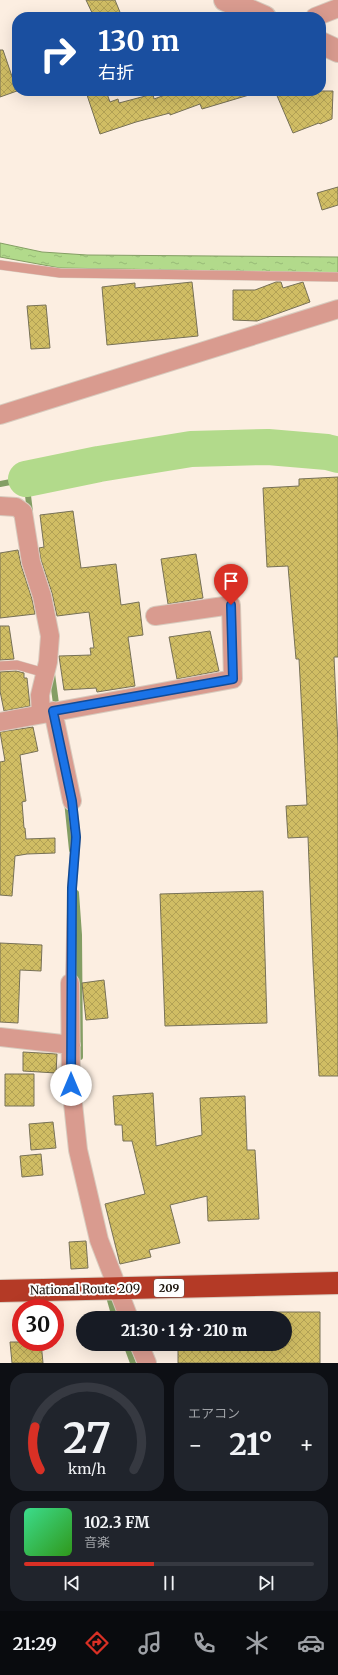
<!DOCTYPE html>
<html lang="ja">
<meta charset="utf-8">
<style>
:root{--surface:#171b24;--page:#20242c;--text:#f1f3f6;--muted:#9ea1a6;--line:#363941;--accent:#d93025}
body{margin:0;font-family:Merriweather,"Noto Sans JP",serif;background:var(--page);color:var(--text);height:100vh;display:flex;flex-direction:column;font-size:15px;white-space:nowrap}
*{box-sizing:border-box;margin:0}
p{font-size:13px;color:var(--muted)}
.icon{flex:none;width:22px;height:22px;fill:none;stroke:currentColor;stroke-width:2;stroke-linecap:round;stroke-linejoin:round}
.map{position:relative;height:1363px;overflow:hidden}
.sheet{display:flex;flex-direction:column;gap:10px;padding:10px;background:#0d0f14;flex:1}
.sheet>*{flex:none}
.guide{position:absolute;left:12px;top:12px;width:314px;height:84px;border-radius:16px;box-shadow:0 4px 16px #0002;background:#1a4fa0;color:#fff;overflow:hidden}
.speed{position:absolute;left:12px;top:1299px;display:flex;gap:8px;font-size:20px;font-weight:700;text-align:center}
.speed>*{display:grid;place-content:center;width:52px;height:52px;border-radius:50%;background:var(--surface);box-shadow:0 4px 16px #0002;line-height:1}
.speed .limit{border:6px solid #d22;background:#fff;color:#111}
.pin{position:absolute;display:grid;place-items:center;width:34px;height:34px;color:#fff;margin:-41px -17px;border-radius:50% 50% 50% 0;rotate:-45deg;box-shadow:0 0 4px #0007}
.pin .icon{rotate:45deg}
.me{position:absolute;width:44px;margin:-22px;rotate:0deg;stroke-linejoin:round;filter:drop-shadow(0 0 3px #0008)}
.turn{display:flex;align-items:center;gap:14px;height:84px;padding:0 20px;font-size:18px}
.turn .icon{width:52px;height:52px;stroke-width:2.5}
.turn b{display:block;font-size:28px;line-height:34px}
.big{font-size:30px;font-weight:800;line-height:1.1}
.sheet .card{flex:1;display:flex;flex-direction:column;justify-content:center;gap:6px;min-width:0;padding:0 14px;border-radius:16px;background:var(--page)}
.sheet .dial{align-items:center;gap:0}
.dial svg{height:104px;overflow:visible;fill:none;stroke:var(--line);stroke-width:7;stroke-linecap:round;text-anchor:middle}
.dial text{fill:var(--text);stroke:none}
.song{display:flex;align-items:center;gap:12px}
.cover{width:48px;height:48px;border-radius:6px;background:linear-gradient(135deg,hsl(150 70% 55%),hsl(110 70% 35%))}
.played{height:4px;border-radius:2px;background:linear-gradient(90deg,var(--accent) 45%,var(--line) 45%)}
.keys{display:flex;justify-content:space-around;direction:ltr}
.heat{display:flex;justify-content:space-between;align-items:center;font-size:22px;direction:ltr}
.sheet .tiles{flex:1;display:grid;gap:10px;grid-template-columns:1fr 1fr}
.card:last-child{grid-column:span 2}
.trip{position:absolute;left:76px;top:1311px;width:216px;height:40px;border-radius:20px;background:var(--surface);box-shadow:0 4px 16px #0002;font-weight:800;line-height:40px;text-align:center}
.tabs{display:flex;height:64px;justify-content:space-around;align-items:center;background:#090b0e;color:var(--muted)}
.tabs .icon{width:28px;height:28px}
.tabs .on{color:var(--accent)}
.tabs b{font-size:18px;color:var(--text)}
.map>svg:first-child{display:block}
.water{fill:url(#water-ripples);stroke:#849e64}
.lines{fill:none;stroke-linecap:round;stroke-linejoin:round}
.stream{stroke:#849e64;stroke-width:6}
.river{stroke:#b2da8b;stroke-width:36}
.building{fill:url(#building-cross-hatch);stroke:#777157}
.service-casing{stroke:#d8cbbe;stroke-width:10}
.minor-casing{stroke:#d8cbbe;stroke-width:20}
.tertiary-casing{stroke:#d8cbbe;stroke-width:24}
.trunk-casing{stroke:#d8cbbe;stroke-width:24}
.service{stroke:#d99b8f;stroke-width:9}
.minor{stroke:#d99b8f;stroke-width:18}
.tertiary{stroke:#d99b8f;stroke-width:22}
.trunk{stroke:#b43a26;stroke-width:22}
.route-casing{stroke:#114b97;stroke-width:10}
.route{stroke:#1a73e8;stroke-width:7}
.labels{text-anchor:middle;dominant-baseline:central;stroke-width:4;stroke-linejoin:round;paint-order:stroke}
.shield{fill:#fefefe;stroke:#5e5852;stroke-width:1}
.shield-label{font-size:11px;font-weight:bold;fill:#191109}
.street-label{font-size:12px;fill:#191109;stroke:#fefefe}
</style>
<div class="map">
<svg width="338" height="1363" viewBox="0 0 338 1363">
<defs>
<pattern id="water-ripples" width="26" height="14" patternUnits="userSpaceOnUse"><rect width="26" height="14" fill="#b2da8b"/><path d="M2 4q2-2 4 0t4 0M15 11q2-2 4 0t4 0" fill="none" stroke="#98ba77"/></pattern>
<pattern id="building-cross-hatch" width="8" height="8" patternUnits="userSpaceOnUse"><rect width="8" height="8" fill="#d0bd64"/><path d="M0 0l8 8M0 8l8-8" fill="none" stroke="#b2a155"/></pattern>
</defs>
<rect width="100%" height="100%" fill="#fceee1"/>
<path class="water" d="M0 243 42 252 87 255 338 257V273L60 268 0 257Z"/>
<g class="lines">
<path class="stream" d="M0 484 26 479 30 512
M52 674 57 711
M67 801 72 850
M76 893 79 935 80 1057
M108 1293 115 1318
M126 1344 133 1363"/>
<path class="river" d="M26 479 99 464 191 449 268 447 327 452 338 455"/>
</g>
<path class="building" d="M86 0H115L122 17H94Z
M0 50H3L17 91 0 97Z
M100 91H106L110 102 118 99 119 103 153 94 154 99 176 91H248L249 95 202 109 200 104 170 115V113L136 122 100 134 87 95Z
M275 91H333L332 119 320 124 319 123 293 133Z
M338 187V205L322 210 317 193Z
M192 282 198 336 107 345 102 287 135 283V288Z
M276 282H281L283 288 303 282 310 302 257 321 233 320V290H255Z
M46 305 50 348 31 349 27 306Z
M338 477V657H334L338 745V1076H319L313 963 308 837 288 838 286 806 307 805 299 659H296L288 566 267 567 263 488 299 486V479Z
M73 511 81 568 116 564 121 605 139 602 143 635 128 637 135 686 97 692 96 688 64 690 59 656 91 655 90 648H94L89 612 57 616 52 593 41 560 39 548 44 547 40 515Z
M18 550 21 565 32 599 35 614 0 618V553Z
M196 554 203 598 168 604 161 559Z
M0 626H9L14 659 0 660Z
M210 631 219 671 177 679 169 637Z
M16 671 24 673V678H27L30 706 4 711 0 691V672Z
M33 727 38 751 20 755 26 801 22 802 24 828H25L26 839 55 838V853L27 854 15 856 12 896 0 895V762L5 761 0 732Z
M263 891 267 1023 165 1026 160 894Z
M0 943 42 945 41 971 20 970 18 1023 0 1022Z
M104 980 108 1018 86 1020 82 983Z
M23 1052 57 1054 56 1073 23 1071Z
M5 1074H34V1106H5Z
M153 1093 156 1146 202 1135 200 1098 245 1096 247 1150H255L259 1219 208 1221 207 1196 170 1205 180 1243 149 1250 151 1257 120 1264 105 1204 145 1194 132 1141H123L122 1125H115L113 1096Z
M53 1122 56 1148 31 1150 29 1124Z
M41 1154 43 1175 22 1177 20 1156Z
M86 1241 88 1268 71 1269 69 1242Z
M177 1312H196L198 1318H177Z
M212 1312H320V1363H178V1344H285V1318H212Z
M10 1342H41L43 1363H12Z"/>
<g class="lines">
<g class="service-casing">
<path id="service" d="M0 265 60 273 338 277
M0 666 17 665 45 673
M70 983 72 888 76 837 72 801"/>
</g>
<g class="minor-casing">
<path id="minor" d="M315 17 338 8
M0 415 338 309
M0 506 16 507 23 512 31 562 42 596 50 636 48 662 40 695 41 714
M53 711 72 801
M0 722 233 679 231 605 155 616
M70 983 71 1085 78 1150 99 1240 129 1318
M0 1037 71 1045
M139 1344 147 1363"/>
</g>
<g class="tertiary-casing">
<path id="tertiary" d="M225 0 265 17
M321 43 338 51"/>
</g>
<g class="trunk-casing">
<path id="trunk" d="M0 1291 338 1283"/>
</g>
<use href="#service" class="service"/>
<use href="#minor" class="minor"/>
<use href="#tertiary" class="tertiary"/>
<use href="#trunk" class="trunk"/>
</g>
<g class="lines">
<g class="route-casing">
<path id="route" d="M71 1085 72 888 76 837 72 801 53 711 233 679 231 605"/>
</g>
<use href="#route" class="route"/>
</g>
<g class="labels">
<rect class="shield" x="154" y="1279" width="30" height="18" rx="3"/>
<g class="shield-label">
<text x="169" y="1288">209</text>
</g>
<g class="street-label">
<text transform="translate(85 1289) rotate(-1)">National Route 209</text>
</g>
</g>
</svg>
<div class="speed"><div class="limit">30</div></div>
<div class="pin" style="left:231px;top:605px;background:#d93025"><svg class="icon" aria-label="arrive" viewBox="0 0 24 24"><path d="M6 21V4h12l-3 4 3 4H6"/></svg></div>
<svg class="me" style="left:71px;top:1085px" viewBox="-20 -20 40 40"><circle r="19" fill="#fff"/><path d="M0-13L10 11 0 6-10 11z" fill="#1a73e8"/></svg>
<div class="trip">21:30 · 1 分 · 210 m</div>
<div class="guide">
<div class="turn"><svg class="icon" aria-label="right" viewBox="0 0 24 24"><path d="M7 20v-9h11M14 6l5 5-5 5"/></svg><div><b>130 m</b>右折</div></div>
</div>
</div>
<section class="sheet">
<div class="tiles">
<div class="card dial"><svg viewBox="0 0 100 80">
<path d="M14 69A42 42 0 1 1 86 69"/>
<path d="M14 69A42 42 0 0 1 10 36" stroke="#d93025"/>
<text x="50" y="56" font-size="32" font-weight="700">27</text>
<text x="50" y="72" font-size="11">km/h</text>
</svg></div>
<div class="card"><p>エアコン</p>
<div class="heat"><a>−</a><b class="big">21°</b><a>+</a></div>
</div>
<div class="card">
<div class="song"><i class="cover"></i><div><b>102.3 FM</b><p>音楽</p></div></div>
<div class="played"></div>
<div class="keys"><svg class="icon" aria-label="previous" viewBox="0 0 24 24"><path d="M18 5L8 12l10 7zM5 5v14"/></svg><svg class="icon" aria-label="pause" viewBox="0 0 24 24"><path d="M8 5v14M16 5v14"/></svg><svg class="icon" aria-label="next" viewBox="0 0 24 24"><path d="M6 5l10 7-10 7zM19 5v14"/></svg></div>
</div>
</div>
</section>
<nav class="tabs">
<b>21:29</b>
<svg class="icon on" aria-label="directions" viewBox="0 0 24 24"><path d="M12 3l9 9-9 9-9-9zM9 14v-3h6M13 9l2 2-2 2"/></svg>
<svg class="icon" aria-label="music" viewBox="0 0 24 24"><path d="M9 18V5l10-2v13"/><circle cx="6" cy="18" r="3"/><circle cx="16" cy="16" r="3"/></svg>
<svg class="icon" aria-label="phone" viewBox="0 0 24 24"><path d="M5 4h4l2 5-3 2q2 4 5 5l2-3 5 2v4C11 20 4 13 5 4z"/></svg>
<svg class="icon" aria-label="climate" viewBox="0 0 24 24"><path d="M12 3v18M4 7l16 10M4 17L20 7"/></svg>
<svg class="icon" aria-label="car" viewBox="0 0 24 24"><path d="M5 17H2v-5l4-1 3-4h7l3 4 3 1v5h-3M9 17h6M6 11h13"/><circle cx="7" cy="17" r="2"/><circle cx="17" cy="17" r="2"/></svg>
</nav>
